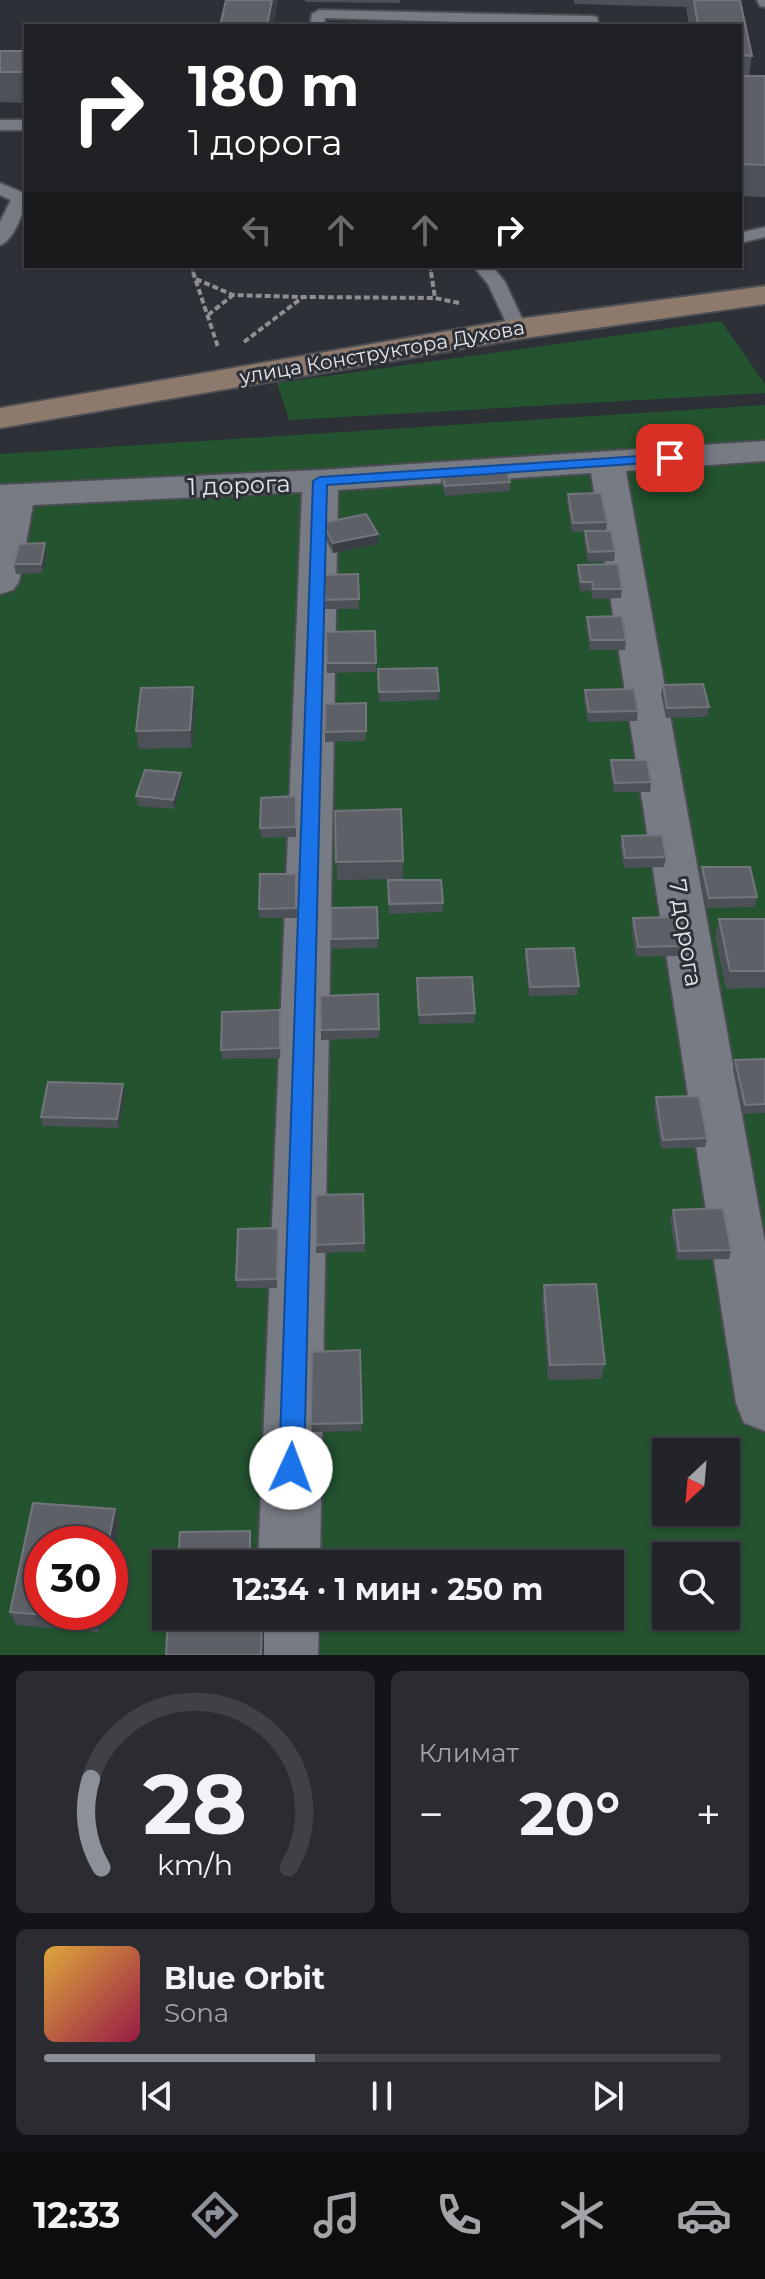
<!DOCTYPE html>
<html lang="ru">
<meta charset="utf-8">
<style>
:root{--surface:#222429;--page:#2a2c31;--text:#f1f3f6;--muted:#a2a4a8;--line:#3f4146;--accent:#8c9099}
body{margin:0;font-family:Montserrat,sans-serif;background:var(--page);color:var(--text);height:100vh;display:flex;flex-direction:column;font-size:30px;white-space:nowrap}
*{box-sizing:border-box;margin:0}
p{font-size:26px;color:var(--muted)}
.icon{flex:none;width:44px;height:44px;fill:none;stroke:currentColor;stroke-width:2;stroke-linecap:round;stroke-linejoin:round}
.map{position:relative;height:1655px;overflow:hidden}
.sheet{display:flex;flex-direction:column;gap:16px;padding:16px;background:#131417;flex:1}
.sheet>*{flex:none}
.top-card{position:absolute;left:24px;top:24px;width:718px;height:244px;border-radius:0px;box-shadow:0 2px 6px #0004,0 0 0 2px var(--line);background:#202124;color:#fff;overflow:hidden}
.needle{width:52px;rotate:206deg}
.controls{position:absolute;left:652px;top:1438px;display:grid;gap:16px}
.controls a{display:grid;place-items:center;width:88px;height:88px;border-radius:0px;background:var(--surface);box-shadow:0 2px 6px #0004,0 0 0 2px var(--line);font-size:40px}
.speed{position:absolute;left:24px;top:1526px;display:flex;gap:16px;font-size:40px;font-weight:700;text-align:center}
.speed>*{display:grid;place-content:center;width:104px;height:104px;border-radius:50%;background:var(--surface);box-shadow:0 2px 6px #0004,0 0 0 2px var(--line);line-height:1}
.speed .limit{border:12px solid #d22;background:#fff;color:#111}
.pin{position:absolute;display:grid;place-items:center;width:68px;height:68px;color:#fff;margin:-34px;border-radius:16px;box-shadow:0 4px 12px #0006}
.me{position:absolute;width:88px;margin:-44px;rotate:2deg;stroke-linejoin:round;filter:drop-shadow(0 0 6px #0008)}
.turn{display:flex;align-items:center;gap:28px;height:168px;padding:0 32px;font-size:36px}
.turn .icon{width:104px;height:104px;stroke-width:2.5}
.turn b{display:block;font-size:56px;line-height:68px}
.lanes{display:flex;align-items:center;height:76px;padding:0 32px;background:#0003;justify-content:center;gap:40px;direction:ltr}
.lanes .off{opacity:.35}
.big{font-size:60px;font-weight:700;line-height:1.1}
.sheet .widget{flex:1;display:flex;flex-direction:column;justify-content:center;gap:12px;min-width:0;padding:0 28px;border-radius:12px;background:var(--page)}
.sheet .dial{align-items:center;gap:0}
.dial svg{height:208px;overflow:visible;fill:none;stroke:var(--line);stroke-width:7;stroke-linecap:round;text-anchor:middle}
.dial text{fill:var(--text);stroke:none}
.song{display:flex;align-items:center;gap:24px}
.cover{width:96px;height:96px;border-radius:12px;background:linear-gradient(135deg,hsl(40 70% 55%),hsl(340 70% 35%))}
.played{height:8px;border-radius:4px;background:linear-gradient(90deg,var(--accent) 40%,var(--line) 40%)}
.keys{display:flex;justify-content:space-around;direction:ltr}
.heat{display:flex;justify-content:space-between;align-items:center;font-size:44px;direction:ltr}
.sheet .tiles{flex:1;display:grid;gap:16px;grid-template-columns:1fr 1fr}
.widget:last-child{grid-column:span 2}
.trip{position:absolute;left:152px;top:1550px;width:472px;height:80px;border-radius:0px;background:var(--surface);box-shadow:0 2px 6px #0004,0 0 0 2px var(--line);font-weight:700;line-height:80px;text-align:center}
.menu{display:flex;height:128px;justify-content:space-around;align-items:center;background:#0e0e10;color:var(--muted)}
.menu .icon{width:56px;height:56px}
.menu .on{color:var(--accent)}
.menu b{font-size:36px;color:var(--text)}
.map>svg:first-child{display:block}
.green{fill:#23532f;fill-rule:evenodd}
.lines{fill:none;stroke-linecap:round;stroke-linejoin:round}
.lane-casing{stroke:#4b4d53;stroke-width:4}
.street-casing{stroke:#4b4d53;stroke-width:4}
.secondary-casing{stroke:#4b4d53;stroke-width:4}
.path-far1{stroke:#8d8f95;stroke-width:3;stroke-dasharray:5 2;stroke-linecap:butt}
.path{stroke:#8d8f95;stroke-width:4;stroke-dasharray:6 3;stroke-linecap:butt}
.lane{fill:#777b83;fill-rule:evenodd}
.street{fill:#777b83;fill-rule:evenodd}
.secondary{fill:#8d7a6c;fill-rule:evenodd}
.wall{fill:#4c5057}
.shaded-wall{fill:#393d44}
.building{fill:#5d6067;stroke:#72757b;stroke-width:2}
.route{fill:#1a73e8;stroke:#114b97;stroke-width:2}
.labels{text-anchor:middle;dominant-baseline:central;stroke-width:6;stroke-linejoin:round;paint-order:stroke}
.far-street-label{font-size:20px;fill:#e3e5ea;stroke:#2d3037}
.street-label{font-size:24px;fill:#e3e5ea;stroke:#2d3037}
</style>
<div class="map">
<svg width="765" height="1655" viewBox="0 0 765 1655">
<rect width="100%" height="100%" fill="#2d3037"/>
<path class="green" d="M721 321 765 384V393L289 420 277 383Z
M765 405V1655H0V454ZM666 1452H726V1512H666ZM42 1544H110V1612H42ZM666 1556H726V1616H666ZM166 1564H610V1616H166Z"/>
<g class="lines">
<g class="lane-casing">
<path id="lane" d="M757 0H765V7L760 6Z
M319 10 592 16 597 17 599 26 325 18 324 26H310L312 14Z
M0 120H26V130H0Z
M0 183 26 194C26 208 14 241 0 245V222L11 200 0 195Z
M765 227V237L740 243V233Z
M473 266H492L505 282 527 329 525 333H511L488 284Z"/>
</g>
<g class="street-casing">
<path id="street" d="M765 441V461L626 471 765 1242V1431L744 1423 736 1403 591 473 338 490 320 1564H258L302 492 33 505 19 582 13 590 0 594V485L320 470Z
M255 1616H319L318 1655H254Z"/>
</g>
<g class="secondary-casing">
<path id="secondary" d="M765 286V304L518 339 0 428V408L518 319Z"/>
</g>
<path class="path-far1" d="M191 266 194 274
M430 266 431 274"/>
<path class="path" d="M193 272 218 347
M431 272 435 298 459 303
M196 279 233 295 302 297
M208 315 233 295
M244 342 303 297 435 298"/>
<use href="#lane" class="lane"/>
<use href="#street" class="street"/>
<use href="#secondary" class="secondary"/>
</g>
<path class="wall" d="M305 0H400V3L305 2Z
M574 0H740L752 56 749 76H765V197L740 196V26H689L686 7 574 4Z
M0 51H26V103L0 102Z
M441 472 510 482V491L445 496 441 482Z
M568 494 607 522 606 531 615 551 614 561 588 562 584 541 585 532H572L567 503Z
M322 523 378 534V544L333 553 322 532Z
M47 553 43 573 16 574 14 564Z
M578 565 622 589 621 598 592 599 591 591H580L577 574Z
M358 574 359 609H325L324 575Z
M587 617 626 640 625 650H590L586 627Z
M375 631 376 672 327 673 326 632Z
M378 669 439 691V700L379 702Z
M663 685 709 707 707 717 666 718 661 694Z
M585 690 638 711 637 721 588 722 584 700Z
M366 703V741L325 742V704Z
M195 706 192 748 139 749 136 731Z
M611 760 651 782 650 792H614L610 770Z
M182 783 174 809 138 806 136 796Z
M296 806V837L261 838 260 828Z
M335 811 403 861V879L337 880Z
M622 836 666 857 664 867 624 868 620 846Z
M702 867 757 897 755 907 707 908 700 877Z
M388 880 443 903V912L389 914Z
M297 883V918H259V909Z
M377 907 378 948 332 949 331 939Z
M633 918 680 946 678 956 636 957 631 927Z
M719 919H765V988L726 989 715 937Z
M526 949 579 986 577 995 529 996 525 958Z
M417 978 475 1013 474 1023 419 1024Z
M378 994 379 1038 321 1040V1030Z
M281 1020 280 1058 222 1059 221 1050Z
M765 1059V1113L742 1114 733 1070 735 1060Z
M123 1084 125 1093 119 1128 43 1126 41 1117Z
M656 1097 707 1138 705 1147 661 1149 654 1107Z
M363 1194 365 1252 316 1253V1245Z
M673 1210 731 1250 729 1259 677 1260 670 1219Z
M278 1228 277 1288H237L236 1280Z
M544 1285 605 1364 601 1379 548 1380 542 1301Z
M360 1350 362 1431 312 1432 311 1424Z
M115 1509 119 1523 110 1571V1544L42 1612H103L99 1632 16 1625 10 1612Z
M179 1616H229L179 1618Z"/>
<path class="shaded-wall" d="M272 0H278L274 26H267Z
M378 534V544L333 553V543Z
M45 543 47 553 43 573 41 564Z
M193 687 195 706 192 748 190 730Z
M181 773 182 783 174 809 173 800Z
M123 1084 125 1093 119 1128 117 1119Z
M115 1509 119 1523 110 1571V1544H108Z
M250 1531 252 1545V1564H250Z
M96 1612H103L99 1632 94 1619Z
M262 1616 264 1629V1655H261Z"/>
<path class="building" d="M226 0H272L267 26H220Z
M694 0H740L752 56 740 55V26H698Z
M0 51H26V72H0Z
M740 76H765V165L740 164Z
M506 468 510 482 445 486 441 472Z
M601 493 607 522 573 523 568 494Z
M366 514 378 534 333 543 322 523Z
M585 531H611L615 551 589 552Z
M45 543 41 564H14L19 544Z
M618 564 622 589H593L592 582H581L578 565Z
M358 574 359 599 325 600 324 575Z
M622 616 626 640H591L587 617Z
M375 631 376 663H327L326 632Z
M437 668 439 691 379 692 378 669Z
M703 684 709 707 667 708 663 685Z
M193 687 190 730 136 731 141 688Z
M634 689 638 711 589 712 585 690Z
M366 703V731L325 732V704Z
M611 760H647L651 782 615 783Z
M145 770 181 773 173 800 136 796Z
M296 796V827L260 828 261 798Z
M401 809 403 861 336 862 335 811Z
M662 835 666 857 625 858 622 836Z
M702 867H750L757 897 709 898Z
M260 874H296V908L259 909Z
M388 880H441L443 903 389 904Z
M377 907 378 938 331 939V908Z
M674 917 680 946 638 947 633 918Z
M719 919H765V971H730Z
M574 948 579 986 530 987 526 949Z
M472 977 475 1013 419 1015 417 978Z
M378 994 379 1029 321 1030 320 996Z
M280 1010V1048L221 1050 222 1012Z
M765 1059V1104L745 1105 735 1060Z
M48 1082 123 1084 117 1119 41 1117Z
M699 1096 707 1138 663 1140 656 1097Z
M363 1194 364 1243 316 1245V1195Z
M723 1208 731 1250 679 1251 673 1210Z
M278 1228 277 1279 236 1280 238 1229Z
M596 1284 605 1364 550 1365 544 1285Z
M360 1350 362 1423 311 1424 312 1352Z
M33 1503 115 1509 108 1544H42V1612H96L94 1619 10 1612Z
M250 1531V1564H178L180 1532Z
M262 1616 261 1655H166L168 1618Z"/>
<path class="route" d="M670 454 678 458 676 461 327 485 304 1468 300 1477 291 1481 283 1477 279 1468 313 481 320 477Z"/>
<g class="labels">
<g class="far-street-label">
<text transform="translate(382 352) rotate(-10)">улица Конструктора Духова</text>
</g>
<g class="street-label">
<text transform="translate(239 485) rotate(-2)">1 дорога</text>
<text transform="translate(686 933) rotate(81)">7 дорога</text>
</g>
</g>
</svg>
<div class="controls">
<a><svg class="needle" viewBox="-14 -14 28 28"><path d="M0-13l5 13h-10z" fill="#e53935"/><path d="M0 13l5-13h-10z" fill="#a2a4a8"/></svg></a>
<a><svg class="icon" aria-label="search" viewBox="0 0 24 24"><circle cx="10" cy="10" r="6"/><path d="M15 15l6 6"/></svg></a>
</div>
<div class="speed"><div class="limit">30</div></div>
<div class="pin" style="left:670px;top:458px;background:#d93025"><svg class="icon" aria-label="arrive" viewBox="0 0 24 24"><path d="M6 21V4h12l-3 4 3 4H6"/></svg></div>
<svg class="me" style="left:291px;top:1468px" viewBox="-20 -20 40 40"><circle r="19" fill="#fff"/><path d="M0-13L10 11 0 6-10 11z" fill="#1a73e8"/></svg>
<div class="trip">12:34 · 1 мин · 250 m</div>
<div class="top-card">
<div class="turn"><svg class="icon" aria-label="right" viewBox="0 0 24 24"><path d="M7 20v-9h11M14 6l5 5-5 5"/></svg><div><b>180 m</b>1 дорога</div></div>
<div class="lanes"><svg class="icon off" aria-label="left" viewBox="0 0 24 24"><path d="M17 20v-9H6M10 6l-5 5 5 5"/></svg><svg class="icon off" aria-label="ahead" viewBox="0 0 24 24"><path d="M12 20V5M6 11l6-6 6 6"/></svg><svg class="icon off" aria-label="ahead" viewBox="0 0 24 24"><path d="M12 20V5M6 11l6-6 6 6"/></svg><svg class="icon" aria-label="right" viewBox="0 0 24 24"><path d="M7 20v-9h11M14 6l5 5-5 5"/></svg></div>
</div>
</div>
<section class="sheet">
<div class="tiles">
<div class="widget dial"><svg viewBox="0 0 100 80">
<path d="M14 69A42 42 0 1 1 86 69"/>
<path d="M14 69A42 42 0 0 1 10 35" stroke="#8c9099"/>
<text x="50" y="56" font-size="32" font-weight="700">28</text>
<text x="50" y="72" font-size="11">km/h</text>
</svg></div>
<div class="widget"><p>Климат</p>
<div class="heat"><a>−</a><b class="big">20°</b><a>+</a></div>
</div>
<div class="widget">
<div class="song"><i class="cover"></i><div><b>Blue Orbit</b><p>Sona</p></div></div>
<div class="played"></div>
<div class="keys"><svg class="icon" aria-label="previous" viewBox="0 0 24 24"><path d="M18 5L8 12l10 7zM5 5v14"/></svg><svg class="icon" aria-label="pause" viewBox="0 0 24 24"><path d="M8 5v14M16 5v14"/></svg><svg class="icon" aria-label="next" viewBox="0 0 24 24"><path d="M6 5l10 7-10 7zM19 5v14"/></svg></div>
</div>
</div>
</section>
<nav class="menu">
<b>12:33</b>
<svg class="icon on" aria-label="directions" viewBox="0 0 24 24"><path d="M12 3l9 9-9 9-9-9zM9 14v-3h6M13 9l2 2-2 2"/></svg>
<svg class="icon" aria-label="music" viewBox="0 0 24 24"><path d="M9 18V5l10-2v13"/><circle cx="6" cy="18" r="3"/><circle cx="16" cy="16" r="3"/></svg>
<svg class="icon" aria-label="phone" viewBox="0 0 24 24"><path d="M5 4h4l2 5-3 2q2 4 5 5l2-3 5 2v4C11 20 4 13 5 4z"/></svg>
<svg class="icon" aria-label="climate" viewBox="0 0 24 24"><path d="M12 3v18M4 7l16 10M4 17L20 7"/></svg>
<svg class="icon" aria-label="car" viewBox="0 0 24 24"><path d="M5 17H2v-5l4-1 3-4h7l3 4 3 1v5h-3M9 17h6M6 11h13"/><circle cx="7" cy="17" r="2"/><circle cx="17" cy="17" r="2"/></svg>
</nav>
